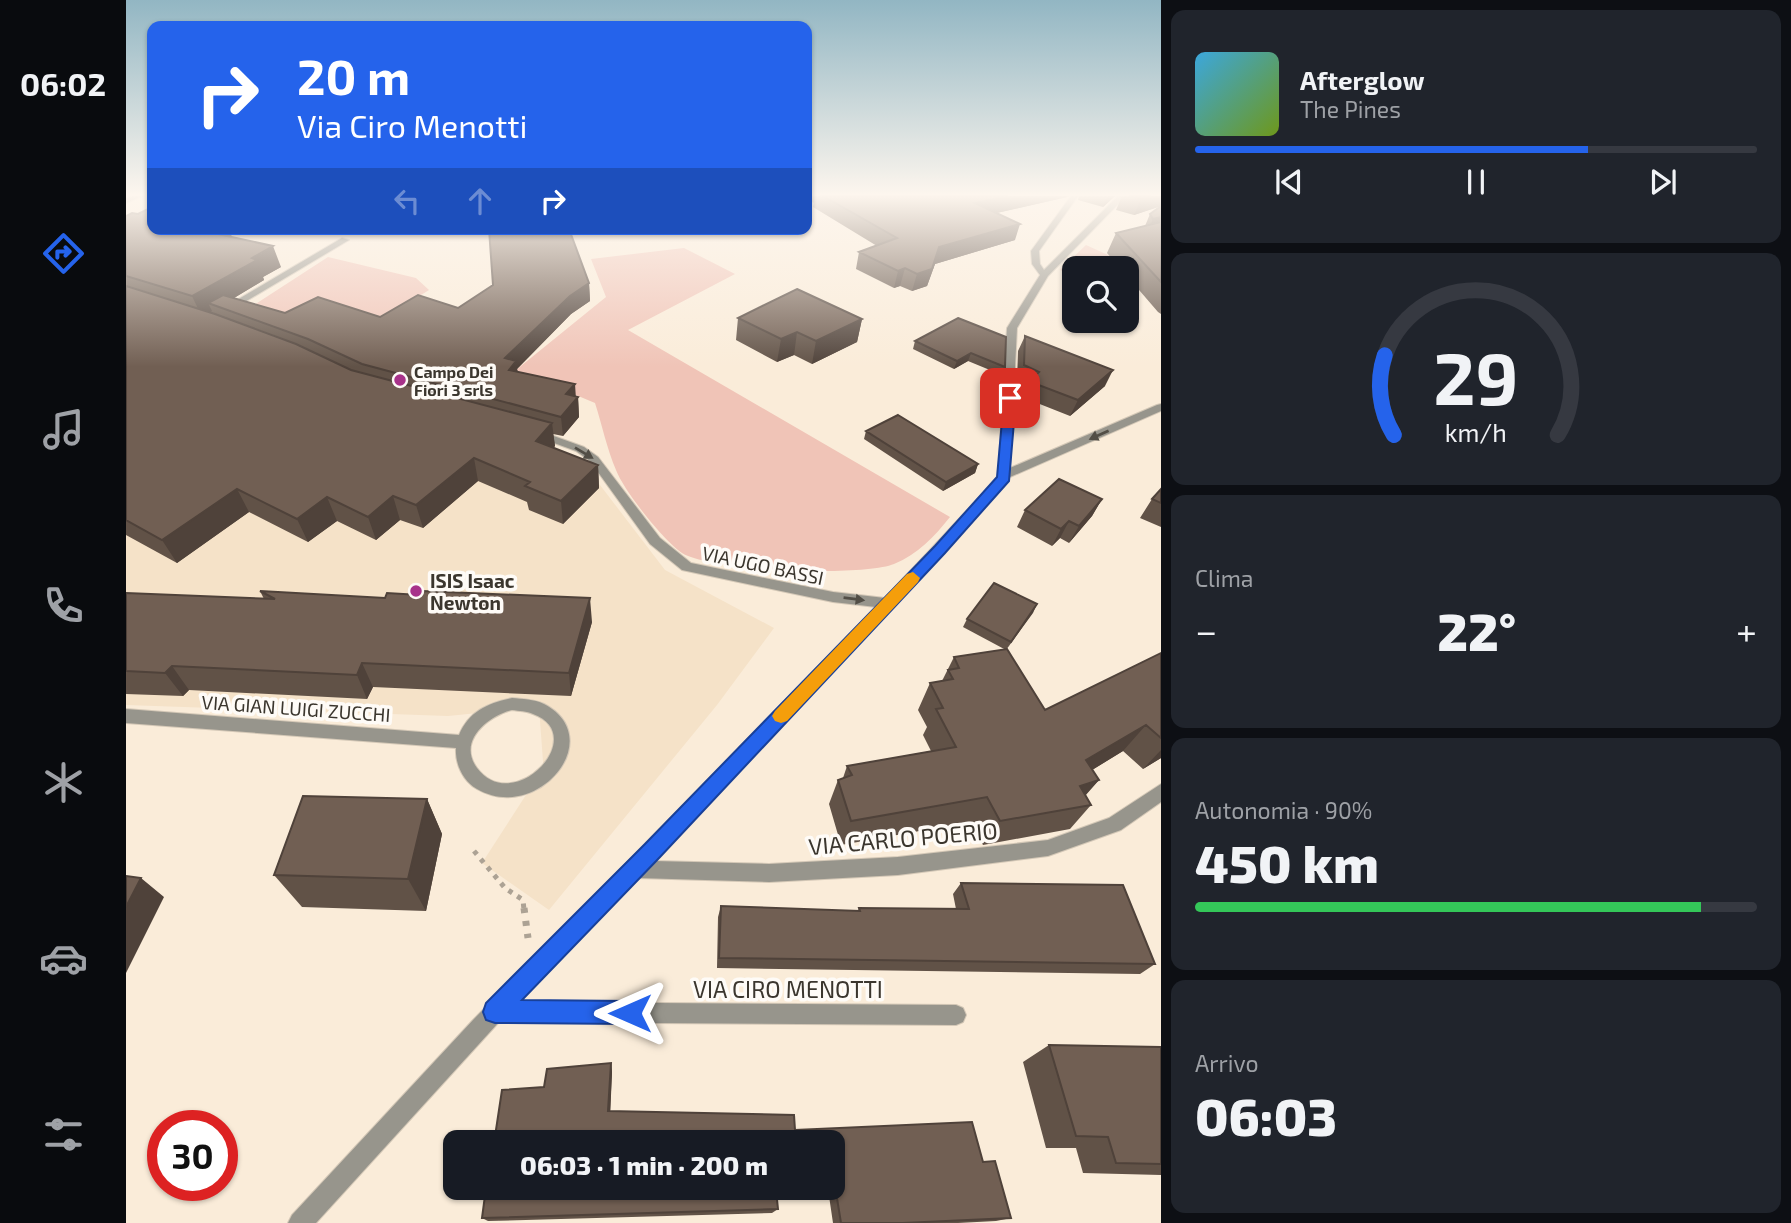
<!DOCTYPE html>
<html lang="it">
<meta charset="utf-8">
<style>
:root{--surface:#171b24;--page:#20242c;--text:#f1f3f6;--muted:#9ea1a6;--line:#363941;--accent:#2563eb}
body{margin:0;font-family:"Exo 2",sans-serif;background:var(--page);color:var(--text);height:100vh;display:flex;flex-direction:column;font-size:26px;white-space:nowrap}
*{box-sizing:border-box;margin:0}
p{font-size:23px;color:var(--muted)}
.icon{flex:none;width:38px;height:38px;fill:none;stroke:currentColor;stroke-width:2;stroke-linecap:round;stroke-linejoin:round}
.map{position:relative;flex:1;overflow:hidden}
.panel{display:flex;flex-direction:column;gap:10px;padding:10px;background:#0d0f14;width:630px}
.panel>*{flex:none}
.hud{position:absolute;left:21px;top:21px;width:665px;height:214px;border-radius:14px;box-shadow:0 2px 5px #0004;background:#2563eb;color:#fff;overflow:hidden}
.tools{position:absolute;left:936px;top:256px;display:grid;gap:14px}
.tools a{display:grid;place-items:center;width:77px;height:77px;border-radius:14px;background:var(--surface);box-shadow:0 2px 5px #0004;font-size:35px}
.speed{position:absolute;left:21px;top:1110px;display:flex;gap:14px;font-size:35px;font-weight:700;text-align:center}
.speed>*{display:grid;place-content:center;width:91px;height:91px;border-radius:50%;background:var(--surface);box-shadow:0 2px 5px #0004;line-height:1}
.speed .limit{border:10px solid #d22;background:#fff;color:#111}
.pin{position:absolute;display:grid;place-items:center;width:60px;height:60px;color:#fff;margin:-30px;border-radius:14px;box-shadow:0 4px 10px #0006}
.me{position:absolute;width:77px;margin:-38px;rotate:270deg;stroke-linejoin:round;filter:drop-shadow(0 0 5px #0008)}
.turn{display:flex;align-items:center;gap:24px;height:147px;padding:0 35px;font-size:32px}
.turn .icon{width:91px;height:91px;stroke-width:2.5}
.turn b{display:block;font-size:49px;line-height:60px}
.lanes{display:flex;align-items:center;height:66px;padding:0 35px;background:#0003;justify-content:center;gap:35px;direction:ltr}
.lanes .off{opacity:.35}
.big{font-size:52px;font-weight:800;line-height:1.1}
.panel .widget{flex:1;display:flex;flex-direction:column;justify-content:center;gap:10px;min-width:0;padding:0 24px;border-radius:14px;background:var(--page)}
.panel .dial{align-items:center;gap:0}
.dial svg{height:182px;overflow:visible;fill:none;stroke:var(--line);stroke-width:7;stroke-linecap:round;text-anchor:middle}
.dial text{fill:var(--text);stroke:none}
.song{display:flex;align-items:center;gap:21px}
.cover{width:84px;height:84px;border-radius:10px;background:linear-gradient(135deg,hsl(200 70% 55%),hsl(80 70% 35%))}
.played{height:7px;border-radius:4px;background:linear-gradient(90deg,var(--accent) 70%,var(--line) 70%)}
.keys{display:flex;justify-content:space-around;direction:ltr}
.heat{display:flex;justify-content:space-between;align-items:center;font-size:38px;direction:ltr}
.charge{height:10px;border-radius:5px;background:linear-gradient(90deg,#34c759 90%,var(--line) 0)}
.trip{position:absolute;left:317px;top:1130px;width:402px;height:70px;border-radius:14px;background:var(--surface);box-shadow:0 2px 5px #0004;font-weight:800;line-height:70px;text-align:center}
main{display:flex;flex:1;min-height:0}
.menu{display:flex;flex-direction:column;width:126px;justify-content:space-around;align-items:center;background:#090b0e;color:var(--muted)}
.menu .icon{width:49px;height:49px}
.menu .on{color:var(--accent)}
.menu b{font-size:32px;color:var(--text)}
.map>svg:first-child{display:block}
.built{fill:#f5e2c8}
.green{fill:#f0c4b7}
.lines{fill:none;stroke-linecap:round;stroke-linejoin:round}
.stream{fill:#b2b88b;fill-rule:evenodd}
.minor-casing{stroke:#d4c8b7;stroke-width:2}
.tertiary-casing{stroke:#d4c8b7;stroke-width:2}
.path-far2{stroke:#aca294;stroke-width:2.5;stroke-dasharray:2 2.5;stroke-linecap:butt}
.path-far1{stroke:#aca294;stroke-width:5;stroke-dasharray:4.5 6;stroke-linecap:butt}
.path{stroke:#aca294;stroke-width:7;stroke-dasharray:5 8;stroke-linecap:butt}
.minor{fill:#97958c;fill-rule:evenodd}
.tertiary{fill:#97958c;fill-rule:evenodd}
.wall{fill:#615247}
.shaded-wall{fill:#4f423a}
.building{fill:#715f53;stroke:#4f423a;stroke-width:2}
.oneway{fill:#524e46}
.route{fill:#2563eb;stroke:#184099;stroke-width:2}
.slow{fill:#f59e0b}
.poi-dot{fill:#a8328a;stroke:#fefbf7;stroke-width:2.5}
.labels{text-anchor:middle;dominant-baseline:central;stroke-width:7;stroke-linejoin:round;paint-order:stroke}
.far-poi-label{font-size:16px;font-weight:bold;fill:#3b362e;stroke:#fefbf7;text-anchor:start}
.street-label{font-size:19px;fill:#3b362e;stroke:#fefbf7}
.poi-label{font-size:19px;font-weight:bold;fill:#3b362e;stroke:#fefbf7;text-anchor:start}
.near-street-label{font-size:23px;fill:#3b362e;stroke:#fefbf7}
</style>
<main>
<nav class="menu">
<b>06:02</b>
<svg class="icon on" aria-label="directions" viewBox="0 0 24 24"><path d="M12 3l9 9-9 9-9-9zM9 14v-3h6M13 9l2 2-2 2"/></svg>
<svg class="icon" aria-label="music" viewBox="0 0 24 24"><path d="M9 18V5l10-2v13"/><circle cx="6" cy="18" r="3"/><circle cx="16" cy="16" r="3"/></svg>
<svg class="icon" aria-label="phone" viewBox="0 0 24 24"><path d="M5 4h4l2 5-3 2q2 4 5 5l2-3 5 2v4C11 20 4 13 5 4z"/></svg>
<svg class="icon" aria-label="climate" viewBox="0 0 24 24"><path d="M12 3v18M4 7l16 10M4 17L20 7"/></svg>
<svg class="icon" aria-label="car" viewBox="0 0 24 24"><path d="M5 17H2v-5l4-1 3-4h7l3 4 3 1v5h-3M9 17h6M6 11h13"/><circle cx="7" cy="17" r="2"/><circle cx="17" cy="17" r="2"/></svg>
<svg class="icon" aria-label="filters" viewBox="0 0 24 24"><path d="M4 7h16M4 17h16"/><circle cx="9" cy="7" r="2"/><circle cx="15" cy="17" r="2"/></svg>
</nav>
<div class="map">
<svg width="1035" height="1223" viewBox="0 0 1035 1223">
<rect width="100%" height="100%" fill="#faecd9"/>
<path class="built" d="M0 309 418 448 474 485 539 570 648 628 591 705 423 910 356 863 407 784 418 775 413 707 322 716 0 705Z"/>
<path class="green" d="M960 245 1022 273 1015 281 1001 288V268H948V276L934 270Z
M558 248 609 274 502 330 824 517C808 537 792 554 768 564 736 577 585 571 556 553 537 540 498 491 490 470 481 449 476 425 469 403L390 370 480 297 465 259Z
M202 257 290 278 303 290 225 339 125 307Z"/>
<g class="lines">
<path class="stream" d="M567 229H573L572 235H568Z"/>
<g class="minor-casing">
<path id="minor" d="M945 196H952L913 251 914 264 918 270 992 196H1000L922 276 891 328 884 468 1031 405 1035 404V411L884 477 819 552 528 861 643 864 772 857 922 840 983 818 1035 784V802L995 830 922 856 772 875 643 882 512 878 393 1002 830 1005 837 1008 840 1015 837 1022 830 1025 373 1022 190 1223H162L166 1215 347 1020 750 607 707 602 556 570 524 544 464 461 450 451 406 435V431H414L458 447 472 457 534 538 565 563 707 592 759 598 872 477 881 328 914 275 906 264 905 251Z
M216 238 223 240 102 312 94 310Z
M386 698C396 699 408 699 418 704 483 738 411 824 351 789 337 781 329 764 330 748L0 723V709L333 735C343 711 362 703 386 698ZM386 710C393 711 401 711 407 714 465 735 388 817 351 768 331 741 362 716 386 710Z"/>
</g>
<g class="tertiary-casing">
<path id="tertiary" d="M7 196H16L0 203V198Z"/>
</g>
<path class="path-far2" d="M1001 291 1014 286"/>
<path class="path-far1" d="M348 851 379 888 397 900 398 910"/>
<path class="path" d="M398 908 402 938"/>
<use href="#minor" class="minor"/>
<use href="#tertiary" class="tertiary"/>
</g>
<path class="wall" d="M681 196H943L941 197 871 213 889 240 809 264 801 286 786 291 774 286 768 288 730 269 733 252 751 246 687 207 688 203 681 198Z
M953 196H989L977 207 952 200Z
M996 196H1035V206L1008 215 990 210Z
M1024 214 1035 217V314L1032 312 1001 276V268H994L981 253 990 233 1019 226Z
M0 216 106 237 155 267 137 277 138 280 108 298 159 313 254 317 332 308 463 283 464 301 445 314 391 369 392 372 452 397 453 417 437 436 427 434 429 446 427 448 472 465 473 488 437 524 403 510 401 502 352 481 297 528 274 520 250 540 211 521 182 542 123 512 51 563 0 535Z
M612 318 736 319 731 342 686 364 668 355 651 362 610 340Z
M832 318 879 367 876 375 842 361 828 369 787 349 789 341Z
M899 336 979 386 944 416 896 397 900 385 891 382 892 351Z
M740 431 852 464 849 473 817 491 738 439Z
M1035 489V527L1014 518 1026 499Z
M976 499 966 516 943 543 934 538 926 546 891 527 899 510Z
M134 591 466 622 445 696 247 687 241 699 63 690 57 696 0 694V593L138 599Z
M911 604 880 650 919 710 1035 653V758L1017 769 997 751 966 770 973 780 959 795 965 805 944 829 857 845 844 822 715 845 703 804 712 780 717 778 721 766 805 751 797 735 801 727 792 710 804 683 816 681 828 657 880 650 837 627 841 619Z
M301 799 316 834 300 911 176 907 148 875Z
M835 883 1029 964 1014 974 591 968 592 917 595 906 732 911 733 908 830 909 827 894Z
M923 1045 1035 1047V1175L957 1173 950 1148H920L897 1062Z
M485 1063 486 1072 484 1111 669 1130 857 1162 885 1218 870 1221 832 1223H707L703 1196 651 1195 652 1209 646 1213 362 1221 356 1218 368 1143 418 1087Z"/>
<path class="shaded-wall" d="M882 196H943L941 197 844 219 849 203Z
M982 196H989L977 207Z
M1025 196H1035V206L1008 215 1015 199Z
M1035 217V230L1020 235 1027 219Z
M894 224 889 240 809 264 801 286 786 291 791 274 813 247Z
M93 229H103L109 245 87 233Z
M147 246 155 267 137 277 138 280 93 307 82 303 86 311 76 317 66 296Z
M779 268 774 286 768 288 772 271Z
M463 283 464 301 445 314 391 369 393 380 382 378 379 358 444 296Z
M736 319 731 342 686 364 690 341Z
M671 332 668 355 651 362 655 339Z
M845 353 842 361 828 369 831 361Z
M987 370 979 386 944 416 952 400Z
M449 384 450 399 452 397 453 417 437 436 435 417 440 394Z
M426 423 429 446 413 464 410 441Z
M348 458 352 481 297 528 290 505Z
M852 464 849 473 817 491 820 482Z
M472 465 473 488 437 524 435 501Z
M111 489 123 512 51 563 36 540Z
M267 496 274 520 250 540 242 517Z
M201 497 211 521 182 542 171 519Z
M976 499 966 516 943 543 953 526Z
M943 521 934 538 926 546 935 529Z
M464 598 466 622 445 696 443 673Z
M911 604 907 613 880 650 885 642Z
M236 663 247 687 241 699 231 675Z
M46 666 63 690 57 696 39 673Z
M1020 725 997 751 940 786 960 760Z
M1035 750V758L1017 769Z
M973 780 952 804 954 786Z
M301 799 316 834 300 911 282 879Z
M15 878 38 897 0 973V907Z
M485 1063 486 1072 484 1119 482 1111Z"/>
<path class="building" d="M697 196H882L849 203 894 224 813 247 806 269 791 274 779 268 772 271 733 252 771 238Z
M1003 196H1025L1015 199Z
M1035 206V217L1027 219 1024 214Z
M22 209 26 210V229H93L87 233 147 246 126 258 131 260 66 296 0 276V216L6 213 12 214Z
M1035 222V282L990 233Z
M363 229H443L463 283 444 296 379 358 390 361 383 370 449 384 440 394 452 397 435 417 236 364 182 339 82 303 97 295 159 313 192 297 254 317 292 295 332 308 367 285Z
M0 286 89 314 170 344 225 370 426 423 410 441 472 465 435 501 399 486 404 482 348 458 290 505 267 496 242 517 201 497 171 519 111 489 36 540 0 520Z
M671 289 736 319 690 341 671 332 655 339 612 318Z
M832 318 880 337 879 367 845 353 831 361 789 341Z
M899 336 987 370 952 400 902 381 913 372 898 365Z
M772 415 852 464 820 482 740 431Z
M933 479 976 499 953 526 943 521 935 529 899 510Z
M1035 489V503L1026 499Z
M868 583 911 604 885 642 841 619Z
M134 591 259 598 261 593 294 595 297 591 464 598 443 673 236 663 231 675 46 666 39 673 0 671V593L149 599Z
M881 649 919 710 1035 653V738L1020 725 960 760 973 780 954 786 965 805 874 821 861 797 725 821 712 780 726 775 721 766 830 747 810 709 817 708 804 683 827 679 822 670 833 668 828 657Z
M177 796 301 799 282 879 148 875Z
M0 876 15 878 0 907Z
M835 883 997 885 1029 964 593 958 595 906 734 911 733 908 843 909Z
M923 1045 1035 1047V1164L990 1163 982 1137 950 1136Z
M485 1063 482 1111 668 1115 669 1130 846 1122 857 1162 869 1161 885 1218 777 1223H715L710 1192 650 1190 652 1209 356 1218 360 1188H707V1143H368L376 1090 418 1087 421 1069Z"/>
<defs><path id="oneway-solid" d="M-6-.8H1V-3.2L6.5 0L1 3.2V.8H-6Z" transform="scale(1.75)"/></defs>
<g class="oneway">
<use href="#oneway-solid" transform="translate(973 435) rotate(156)"/>
<use href="#oneway-solid" transform="translate(458 453) rotate(31)"/>
<use href="#oneway-solid" transform="translate(728 599) rotate(7)"/>
</g>
<linearGradient id="sky" x2="0" y2="1"><stop stop-color="#92b6c3"/><stop offset="0.53" stop-color="#fdf6ee"/><stop offset="1" stop-color="#fdf6ee" stop-opacity="0"/></linearGradient>
<rect width="1035" height="367" fill="url(#sky)"/>
<path class="route" d="M884 394 890 398 883 481 819 553 534 857 396 1000 504 1001 512 1004 516 1013 512 1021 504 1024 369 1023 360 1020 357 1012 360 1003 519 844 809 546 871 477 878 398Z"/>
<path class="slow" d="M787 572 794 578 792 582 661 721 655 723 649 721 646 716 649 711 781 574Z"/>
<g class="poi-dot">
<circle cx="274" cy="380" r="7"/>
<circle cx="290" cy="591" r="7"/>
</g>
<g class="labels">
<g class="far-poi-label">
<text x="288" y="371">Campo Dei<tspan x="288" dy="18">Fiori 3 srls</tspan></text>
</g>
<g class="street-label">
<text transform="translate(637 565) rotate(12)">VIA UGO BASSI</text>
<text transform="translate(170 708) rotate(4)">VIA GIAN LUIGI ZUCCHI</text>
</g>
<g class="poi-label">
<text x="304" y="580">ISIS Isaac<tspan x="304" dy="22">Newton</tspan></text>
</g>
<g class="near-street-label">
<text transform="translate(777 838) rotate(-5)">VIA CARLO POERIO</text>
<text x="662" y="989">VIA CIRO MENOTTI</text>
</g>
</g>
</svg>
<div class="tools">
<a><svg class="icon" aria-label="search" viewBox="0 0 24 24"><circle cx="10" cy="10" r="6"/><path d="M15 15l6 6"/></svg></a>
</div>
<div class="speed"><div class="limit">30</div></div>
<div class="pin" style="left:884px;top:398px;background:#d93025"><svg class="icon" aria-label="arrive" viewBox="0 0 24 24"><path d="M6 21V4h12l-3 4 3 4H6"/></svg></div>
<svg class="me" style="left:504px;top:1013px" viewBox="-20 -20 40 40"><path d="M0-17L14 15 0 8-14 15z" fill="#2563eb" stroke="#fff" stroke-width="4"/></svg>
<div class="trip">06:03 · 1 min · 200 m</div>
<div class="hud">
<div class="turn"><svg class="icon" aria-label="right" viewBox="0 0 24 24"><path d="M7 20v-9h11M14 6l5 5-5 5"/></svg><div><b>20 m</b>Via Ciro Menotti</div></div>
<div class="lanes"><svg class="icon off" aria-label="left" viewBox="0 0 24 24"><path d="M17 20v-9H6M10 6l-5 5 5 5"/></svg><svg class="icon off" aria-label="ahead" viewBox="0 0 24 24"><path d="M12 20V5M6 11l6-6 6 6"/></svg><svg class="icon" aria-label="right" viewBox="0 0 24 24"><path d="M7 20v-9h11M14 6l5 5-5 5"/></svg></div>
</div>
</div>
<section class="panel">
<div class="widget">
<div class="song"><i class="cover"></i><div><b>Afterglow</b><p>The Pines</p></div></div>
<div class="played"></div>
<div class="keys"><svg class="icon" aria-label="previous" viewBox="0 0 24 24"><path d="M18 5L8 12l10 7zM5 5v14"/></svg><svg class="icon" aria-label="pause" viewBox="0 0 24 24"><path d="M8 5v14M16 5v14"/></svg><svg class="icon" aria-label="next" viewBox="0 0 24 24"><path d="M6 5l10 7-10 7zM19 5v14"/></svg></div>
</div>
<div class="widget dial"><svg viewBox="0 0 100 80">
<path d="M14 69A42 42 0 1 1 86 69"/>
<path d="M14 69A42 42 0 0 1 10 34" stroke="#2563eb"/>
<text x="50" y="56" font-size="32" font-weight="700">29</text>
<text x="50" y="72" font-size="11">km/h</text>
</svg></div>
<div class="widget"><p>Clima</p>
<div class="heat"><a>−</a><b class="big">22°</b><a>+</a></div>
</div>
<div class="widget"><p>Autonomia · 90%</p><b class="big">450 km</b><div class="charge"></div></div>
<div class="widget"><p>Arrivo</p><b class="big">06:03</b></div>
</section>
</main>
